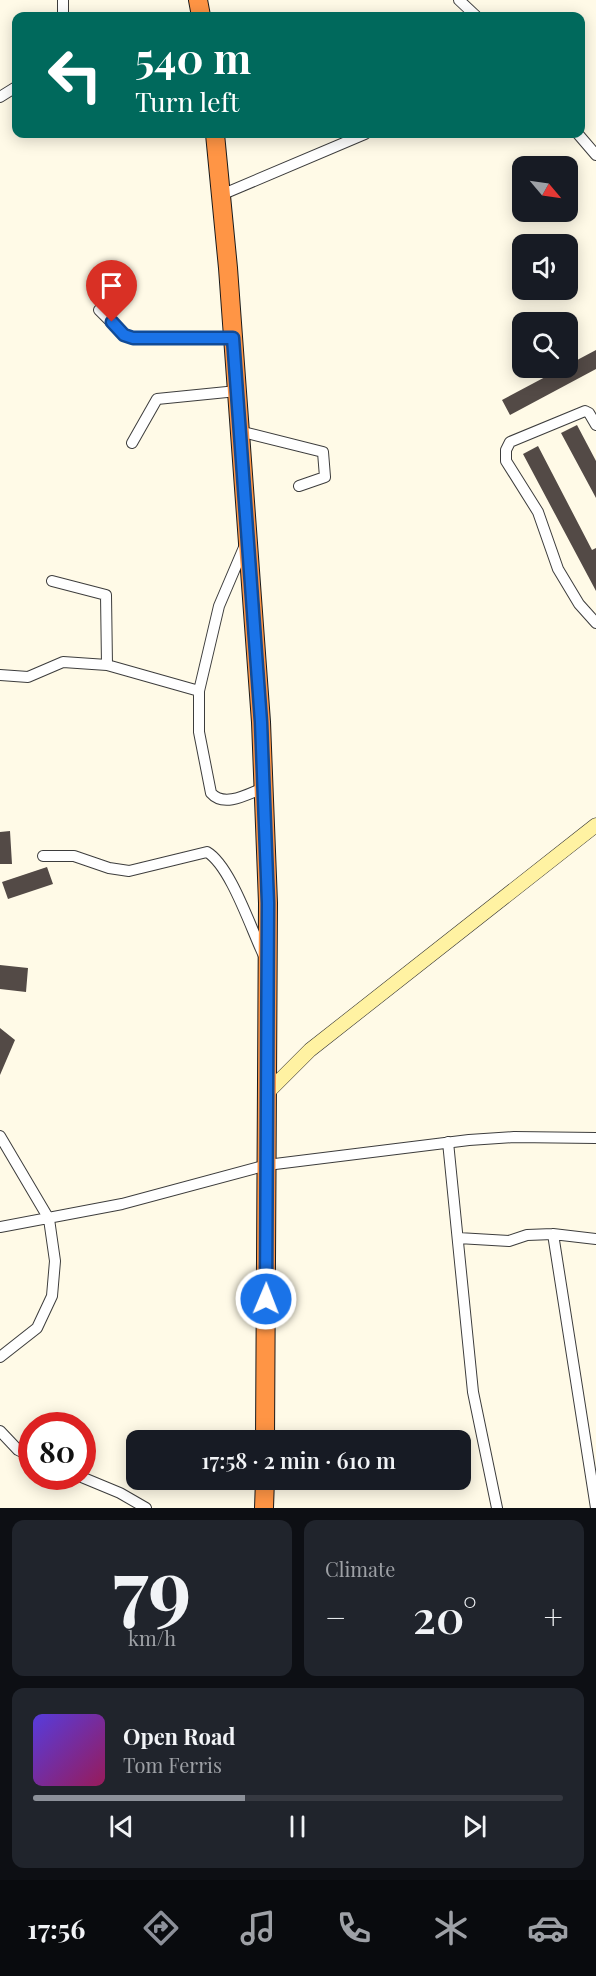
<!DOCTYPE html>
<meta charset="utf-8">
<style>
:root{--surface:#171b24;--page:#20242c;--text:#f1f3f6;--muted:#9ea1a6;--line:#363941;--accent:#8c9099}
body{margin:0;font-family:"Playfair Display",serif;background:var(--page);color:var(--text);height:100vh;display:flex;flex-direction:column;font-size:22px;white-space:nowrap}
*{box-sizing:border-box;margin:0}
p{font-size:20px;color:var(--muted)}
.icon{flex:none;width:33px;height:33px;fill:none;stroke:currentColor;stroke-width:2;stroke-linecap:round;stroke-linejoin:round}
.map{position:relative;height:1508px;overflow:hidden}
.details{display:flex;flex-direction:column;gap:12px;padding:12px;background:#0d0f14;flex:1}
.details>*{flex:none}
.hud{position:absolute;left:12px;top:12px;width:573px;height:126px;border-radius:12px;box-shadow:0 3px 15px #0003;background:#00695c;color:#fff;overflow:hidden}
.needle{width:39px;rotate:119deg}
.buttons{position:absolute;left:512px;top:156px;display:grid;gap:12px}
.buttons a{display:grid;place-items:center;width:66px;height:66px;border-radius:12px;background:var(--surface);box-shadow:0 3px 15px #0003;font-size:30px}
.speed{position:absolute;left:18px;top:1412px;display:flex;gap:12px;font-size:30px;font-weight:700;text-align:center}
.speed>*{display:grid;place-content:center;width:78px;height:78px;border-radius:50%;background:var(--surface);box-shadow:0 3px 15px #0003;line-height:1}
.speed .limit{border:9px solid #d22;background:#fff;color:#111}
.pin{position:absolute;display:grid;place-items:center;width:51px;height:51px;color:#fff;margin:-62px -26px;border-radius:50% 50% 50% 0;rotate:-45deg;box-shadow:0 0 6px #0007}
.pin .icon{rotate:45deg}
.me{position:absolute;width:66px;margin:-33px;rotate:1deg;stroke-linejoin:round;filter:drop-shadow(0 0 4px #0008)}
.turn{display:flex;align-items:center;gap:21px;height:126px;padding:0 24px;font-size:27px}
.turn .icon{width:78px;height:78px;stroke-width:2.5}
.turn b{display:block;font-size:42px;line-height:51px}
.big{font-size:45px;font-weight:600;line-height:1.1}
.details .tile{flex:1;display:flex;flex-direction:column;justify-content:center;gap:9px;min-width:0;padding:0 21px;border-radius:12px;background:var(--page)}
.details .dial{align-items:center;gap:0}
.dial b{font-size:78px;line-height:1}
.song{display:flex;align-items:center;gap:18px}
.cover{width:72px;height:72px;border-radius:9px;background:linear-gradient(135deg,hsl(250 70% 55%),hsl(330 70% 35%))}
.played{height:6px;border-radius:3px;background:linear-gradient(90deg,var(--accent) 40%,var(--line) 40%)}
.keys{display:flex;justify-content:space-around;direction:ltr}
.heat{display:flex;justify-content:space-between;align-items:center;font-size:33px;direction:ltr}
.details .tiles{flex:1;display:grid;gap:12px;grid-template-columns:1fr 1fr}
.tile:last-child{grid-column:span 2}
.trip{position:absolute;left:126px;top:1430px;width:345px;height:60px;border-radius:12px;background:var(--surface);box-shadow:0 3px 15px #0003;font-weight:600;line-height:60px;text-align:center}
.menu{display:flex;height:96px;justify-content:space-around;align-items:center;background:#090b0e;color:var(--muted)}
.menu .icon{width:42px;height:42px}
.menu .selected{color:var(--accent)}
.menu b{font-size:27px;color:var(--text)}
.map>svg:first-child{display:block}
.building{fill:#534a46}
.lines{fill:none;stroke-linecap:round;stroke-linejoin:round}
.street-casing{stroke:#3d3d3d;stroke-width:12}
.secondary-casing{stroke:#2c2c2c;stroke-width:15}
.highway-casing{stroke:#1b1b1b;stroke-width:20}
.street{stroke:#fff;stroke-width:10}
.secondary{stroke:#fff2a2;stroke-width:14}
.highway{stroke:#ff9545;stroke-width:18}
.route-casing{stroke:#114b97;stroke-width:15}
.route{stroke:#1a73e8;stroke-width:10}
</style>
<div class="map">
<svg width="596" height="1508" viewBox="0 0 596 1508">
<rect width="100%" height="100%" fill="#fffae7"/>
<path class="building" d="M596 350V369L510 415 502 400Z
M577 425 596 461V498L561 433Z
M538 446 592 550 596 548V591L523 454Z
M10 831 12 864H0V832Z
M47 867 53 884 8 899 2 882Z
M0 965 28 968 26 992 0 989Z
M0 1028 15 1040 0 1075Z"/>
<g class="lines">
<g class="street-casing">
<path id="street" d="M459 0 476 16
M63 16V0
M0 97 16 87
M578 134 596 155
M221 195 365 134
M99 310 124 335 133 338H233
M596 425 589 413 585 411 510 442 506 450V461L538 512 558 569 579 604 596 623
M239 431 323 452 325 477 299 486
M132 443 157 399 237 391
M245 545 219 606 199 691V732L211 793C224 808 248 794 263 788
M52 581 106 595 107 665
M0 675 28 677 63 662 107 665 199 691
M43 856H74L109 868 129 871 207 852C231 866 252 932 265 958
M0 1136 49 1219 55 1261 52 1296 37 1328 0 1357
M448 1142 473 1392 497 1508
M0 1227 122 1204 267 1165 469 1140 514 1137 596 1138
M553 1234 596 1508
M458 1238 509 1241 527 1235 553 1234 596 1239
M0 1431 18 1450 32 1457
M79 1476 120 1493 146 1508"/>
</g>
<g class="secondary-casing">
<path id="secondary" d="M267 1093 310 1050 596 825"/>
</g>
<g class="highway-casing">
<path id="highway" d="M198 0 201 16
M215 134 228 268 261 722 268 903 265 1440
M264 1508 265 1479"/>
</g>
<use href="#street" class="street"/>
<use href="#secondary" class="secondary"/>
<use href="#highway" class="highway"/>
</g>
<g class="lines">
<g class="route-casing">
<path id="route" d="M112 322 124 335 133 338H233L261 722 268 903 266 1299"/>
</g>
<use href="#route" class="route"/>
</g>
</svg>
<div class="buttons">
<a><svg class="needle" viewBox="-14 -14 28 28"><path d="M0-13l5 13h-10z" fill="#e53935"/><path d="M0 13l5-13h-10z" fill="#9ea1a6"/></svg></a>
<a><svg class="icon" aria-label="sound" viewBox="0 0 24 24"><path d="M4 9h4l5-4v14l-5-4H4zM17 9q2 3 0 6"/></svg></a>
<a><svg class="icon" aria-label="search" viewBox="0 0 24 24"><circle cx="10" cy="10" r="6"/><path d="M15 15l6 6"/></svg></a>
</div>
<div class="speed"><div class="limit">80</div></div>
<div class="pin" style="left:112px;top:322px;background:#d93025"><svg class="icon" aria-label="arrive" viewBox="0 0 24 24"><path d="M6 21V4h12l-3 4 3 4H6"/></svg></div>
<svg class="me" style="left:266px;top:1299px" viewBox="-20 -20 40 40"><circle r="17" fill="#1a73e8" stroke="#fff" stroke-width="3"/><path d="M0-11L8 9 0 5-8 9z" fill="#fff"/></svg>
<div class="trip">17:58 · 2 min · 610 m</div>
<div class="hud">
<div class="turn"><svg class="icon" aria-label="left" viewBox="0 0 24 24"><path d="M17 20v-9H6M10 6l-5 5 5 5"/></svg><div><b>540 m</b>Turn left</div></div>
</div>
</div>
<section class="details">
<div class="tiles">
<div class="tile dial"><b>79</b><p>km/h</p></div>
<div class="tile"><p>Climate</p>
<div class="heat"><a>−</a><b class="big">20°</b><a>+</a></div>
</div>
<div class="tile">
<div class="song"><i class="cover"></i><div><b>Open Road</b><p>Tom Ferris</p></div></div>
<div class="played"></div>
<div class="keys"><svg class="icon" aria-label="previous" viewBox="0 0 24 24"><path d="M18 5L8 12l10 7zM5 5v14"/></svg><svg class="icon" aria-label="pause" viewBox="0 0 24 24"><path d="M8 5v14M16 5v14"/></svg><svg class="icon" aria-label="next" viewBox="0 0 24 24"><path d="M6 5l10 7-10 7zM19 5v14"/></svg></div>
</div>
</div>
</section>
<nav class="menu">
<b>17:56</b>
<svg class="icon selected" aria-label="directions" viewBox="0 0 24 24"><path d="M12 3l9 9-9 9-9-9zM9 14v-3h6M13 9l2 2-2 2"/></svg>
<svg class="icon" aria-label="music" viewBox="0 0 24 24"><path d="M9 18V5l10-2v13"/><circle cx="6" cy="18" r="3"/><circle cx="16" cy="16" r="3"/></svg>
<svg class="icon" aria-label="phone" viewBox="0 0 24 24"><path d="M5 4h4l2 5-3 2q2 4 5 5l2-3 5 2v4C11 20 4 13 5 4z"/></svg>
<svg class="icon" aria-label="climate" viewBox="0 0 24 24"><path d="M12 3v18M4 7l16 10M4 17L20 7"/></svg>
<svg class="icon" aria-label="car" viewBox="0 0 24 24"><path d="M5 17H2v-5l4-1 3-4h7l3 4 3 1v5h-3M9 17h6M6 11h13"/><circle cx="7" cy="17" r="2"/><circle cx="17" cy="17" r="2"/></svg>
</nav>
